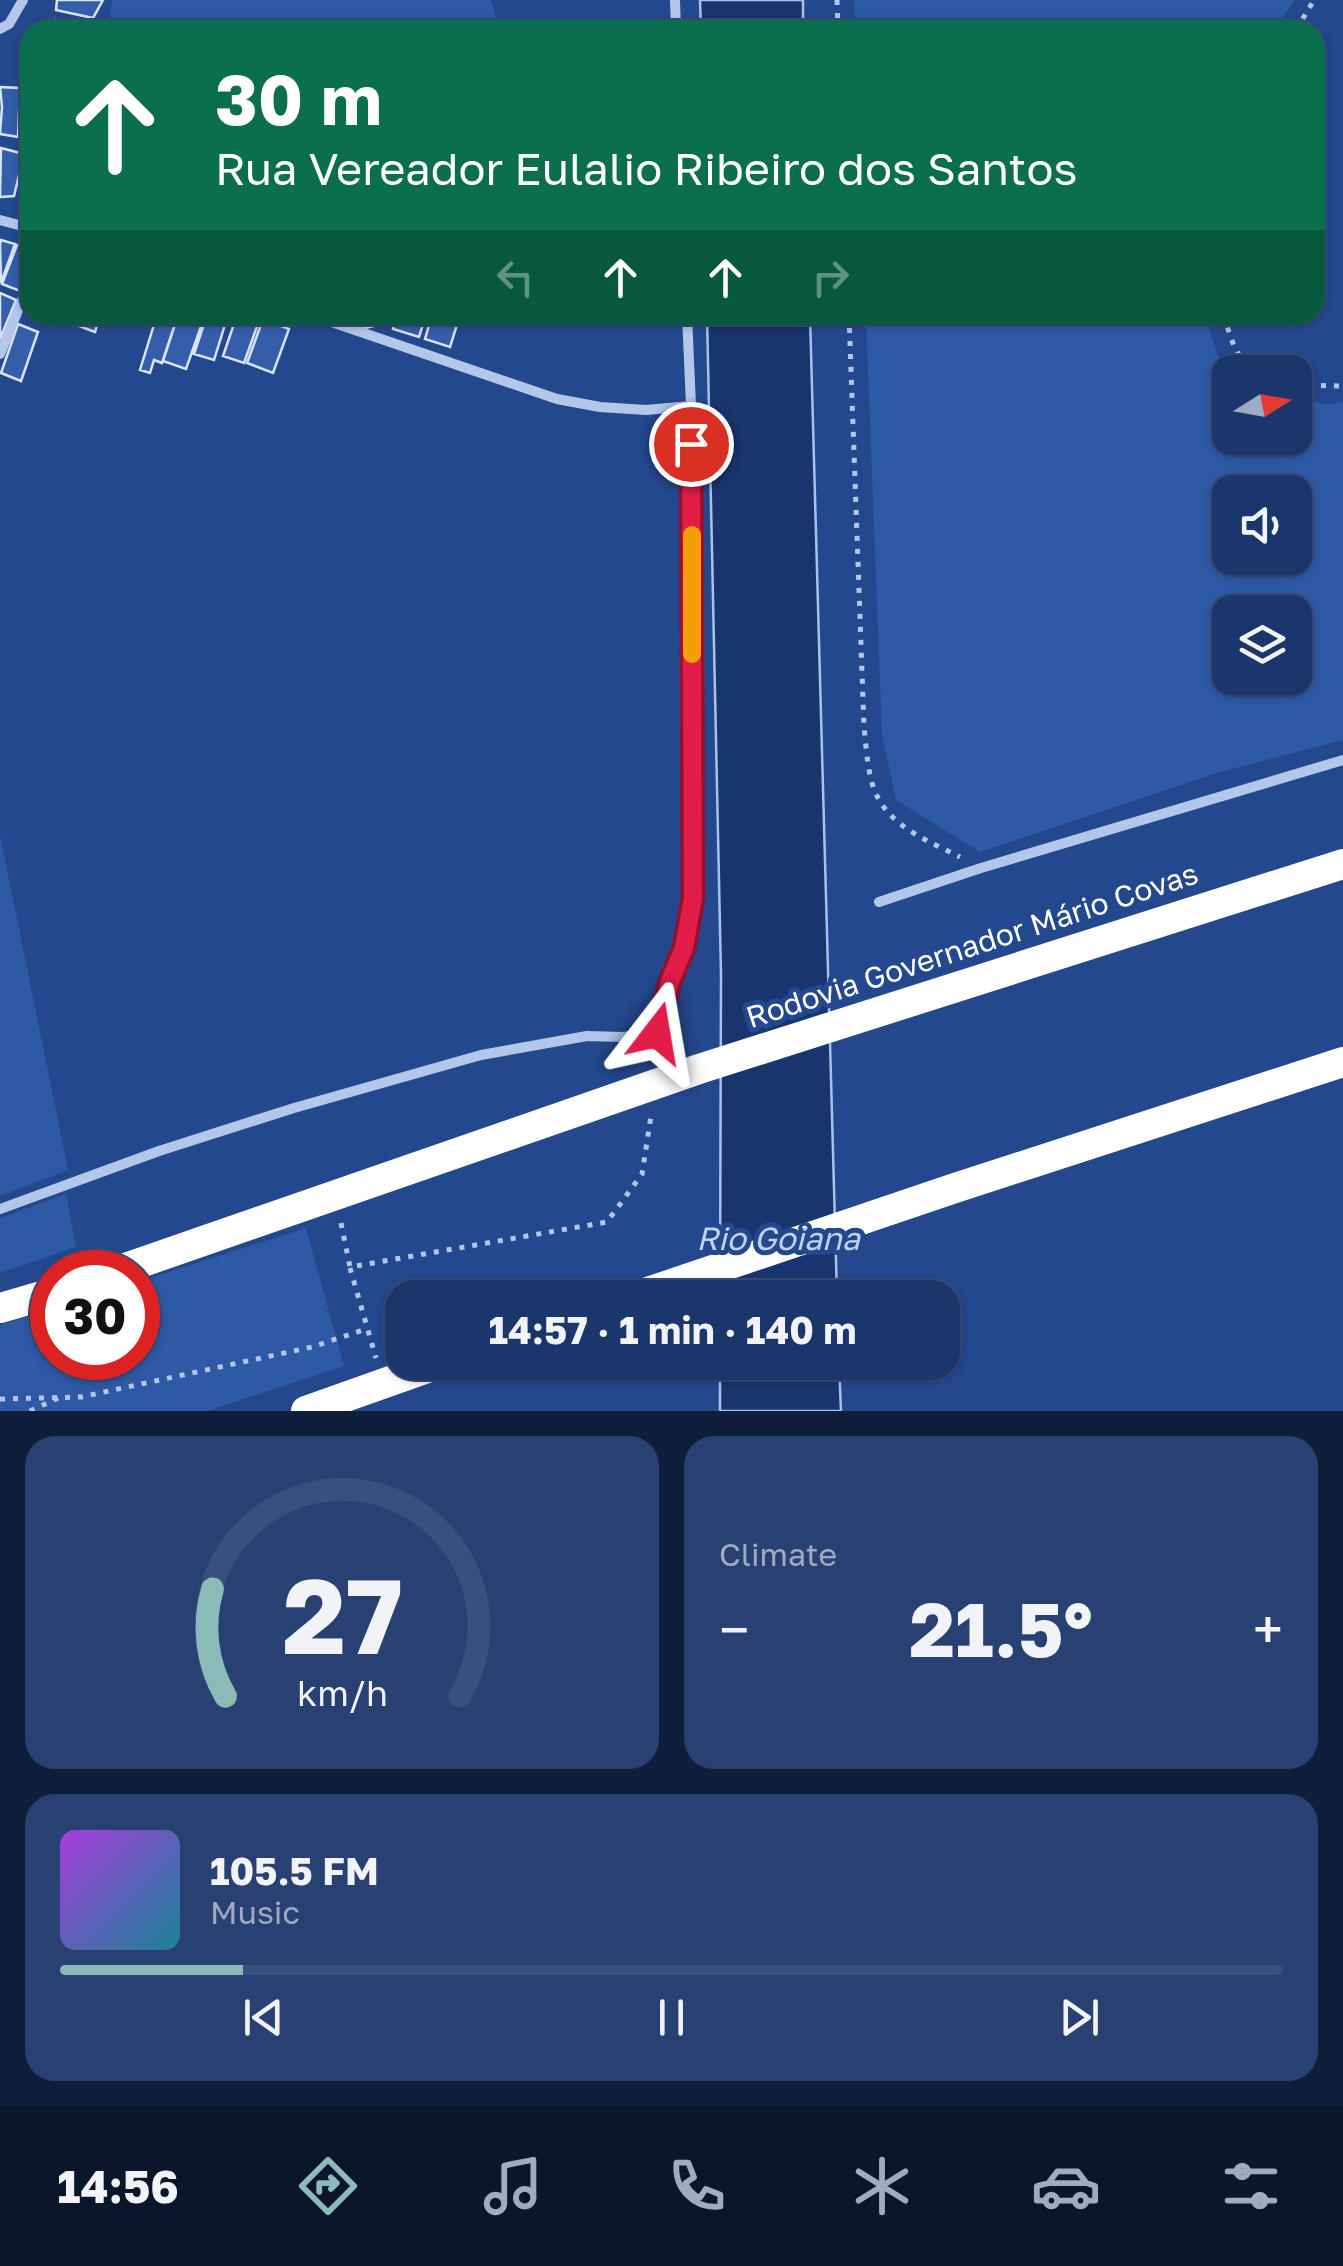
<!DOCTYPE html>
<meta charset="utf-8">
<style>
:root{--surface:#1b366a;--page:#284172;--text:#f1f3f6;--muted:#a0abc1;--line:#39507e;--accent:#8bbbb9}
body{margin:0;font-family:"Golos Text",sans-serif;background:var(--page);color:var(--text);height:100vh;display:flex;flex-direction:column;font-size:38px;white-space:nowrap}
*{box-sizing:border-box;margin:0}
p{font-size:32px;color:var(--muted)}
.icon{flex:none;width:55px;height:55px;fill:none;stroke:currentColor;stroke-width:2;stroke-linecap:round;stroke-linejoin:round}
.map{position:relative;height:1411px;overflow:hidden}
.panel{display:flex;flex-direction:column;gap:25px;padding:25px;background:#0f1e3a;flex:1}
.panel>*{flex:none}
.top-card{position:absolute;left:20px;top:20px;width:1305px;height:305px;border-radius:30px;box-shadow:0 2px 8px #0004,0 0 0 2px var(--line);background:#0b6e4f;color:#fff;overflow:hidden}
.needle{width:65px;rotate:79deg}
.fabs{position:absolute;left:1212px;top:355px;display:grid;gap:20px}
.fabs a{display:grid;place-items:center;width:100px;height:100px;border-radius:20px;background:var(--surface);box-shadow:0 2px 8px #0004,0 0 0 2px var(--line);font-size:50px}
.speed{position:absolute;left:30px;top:1250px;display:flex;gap:20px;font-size:50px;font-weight:700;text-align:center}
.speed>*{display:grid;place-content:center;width:130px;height:130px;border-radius:50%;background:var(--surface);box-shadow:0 2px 8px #0004,0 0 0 2px var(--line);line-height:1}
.speed .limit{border:15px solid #d22;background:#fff;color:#111}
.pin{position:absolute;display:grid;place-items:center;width:85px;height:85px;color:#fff;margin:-42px;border:5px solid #fff;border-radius:50%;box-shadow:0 2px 10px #0007}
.me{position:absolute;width:110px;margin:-55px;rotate:14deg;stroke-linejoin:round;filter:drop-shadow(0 0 8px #0008)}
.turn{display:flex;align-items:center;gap:35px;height:210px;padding:0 30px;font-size:45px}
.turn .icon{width:130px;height:130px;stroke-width:2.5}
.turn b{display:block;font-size:70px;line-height:85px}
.lanes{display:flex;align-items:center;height:95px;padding:0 30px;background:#0003;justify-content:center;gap:50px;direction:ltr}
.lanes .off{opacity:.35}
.big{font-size:75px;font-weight:700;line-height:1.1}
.panel .widget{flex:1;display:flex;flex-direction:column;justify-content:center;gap:15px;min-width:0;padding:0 35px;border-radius:30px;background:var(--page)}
.panel .dial{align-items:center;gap:0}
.dial svg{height:260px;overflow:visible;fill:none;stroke:var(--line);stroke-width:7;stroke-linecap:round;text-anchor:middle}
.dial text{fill:var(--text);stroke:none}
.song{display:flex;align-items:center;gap:30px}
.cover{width:120px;height:120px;border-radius:15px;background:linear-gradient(135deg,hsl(280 70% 55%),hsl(190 70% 35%))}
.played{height:10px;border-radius:5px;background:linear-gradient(90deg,var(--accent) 15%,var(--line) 15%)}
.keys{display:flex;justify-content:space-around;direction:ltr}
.heat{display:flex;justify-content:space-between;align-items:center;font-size:55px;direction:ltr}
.panel .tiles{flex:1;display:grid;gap:25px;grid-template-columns:1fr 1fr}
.widget:last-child{grid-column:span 2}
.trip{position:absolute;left:385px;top:1280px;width:575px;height:100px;border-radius:30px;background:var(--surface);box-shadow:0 2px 8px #0004,0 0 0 2px var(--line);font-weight:700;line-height:100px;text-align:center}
.tab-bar{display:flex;height:160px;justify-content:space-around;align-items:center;background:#0b162a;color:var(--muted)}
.tab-bar .icon{width:70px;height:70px}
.tab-bar .active{color:var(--accent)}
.tab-bar b{font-size:45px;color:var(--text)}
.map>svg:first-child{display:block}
.green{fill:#2e59a5;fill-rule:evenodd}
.water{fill:#19356d;stroke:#a7c1ec;stroke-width:2.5}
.building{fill:#345eaa;stroke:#d8e4f8;stroke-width:2.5}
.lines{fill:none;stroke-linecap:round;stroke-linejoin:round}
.path{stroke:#b3c7eb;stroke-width:5;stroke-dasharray:5 8;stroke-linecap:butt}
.street{stroke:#b3c7eb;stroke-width:10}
.highway{stroke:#fff;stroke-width:30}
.route-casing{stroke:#92132f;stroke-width:25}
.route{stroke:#e11d48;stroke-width:18}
.slow{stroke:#f59e0b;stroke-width:18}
.labels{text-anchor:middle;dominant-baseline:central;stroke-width:10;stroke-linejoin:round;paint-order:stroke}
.street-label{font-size:30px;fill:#fff;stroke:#24488e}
.water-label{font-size:32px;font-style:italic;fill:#bfd2f2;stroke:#24488e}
</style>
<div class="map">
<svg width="1343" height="1411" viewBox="0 0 1343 1411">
<rect width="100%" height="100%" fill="#24488e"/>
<path class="green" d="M112 0H491L497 22 502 30H109Z
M854 0H1295L1273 30H855Z
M866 315H1205L1224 375 1230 378V438H1295V398L1328 405 1343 402V740L1213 774 980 852 896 800 882 735ZM1295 492V558H1230V492ZM1295 612V678H1230V612Z
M0 835 68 1170 0 1196Z
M66 1194 76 1247 0 1273V1218Z
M306 1228 344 1366 208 1411H0V1325L52 1309V1358H138V1282Z"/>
<path class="water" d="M700 0H803V30H701Z
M707 315H810L837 1297H720L721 975Z
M720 1363H839L841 1411H720Z"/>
<path class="building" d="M57 0H103L93 18 56 10Z
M55 19 77 25 75 30H50Z
M0 87 20 88 18 137 0 134 2 107Z
M1 148 24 154 14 196 0 197Z
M30 173V212L21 211Z
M1 240 15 244 1 283 0 244Z
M17 245 30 250V265L20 291 2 284Z
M0 293 16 300 0 339Z
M82 315H100L95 332 79 326Z
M157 315H178L162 363 154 360 150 373 140 370Z
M178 315H205L186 369 163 361Z
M207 315H228L214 360 194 354Z
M237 315H252L260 318 244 363 223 356Z
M356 315H392V322L356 330Z
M397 315H426L419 337 393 329Z
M432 315H460L450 347 425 339Z
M263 319 289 329 273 373 247 363Z
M18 324 38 332 21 381 1 373Z"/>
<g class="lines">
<path class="path" d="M837 0 838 30
M1296 30 1314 0
M849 315 864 727C866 745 867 765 872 783 884 825 925 839 960 857
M1224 315C1231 340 1235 355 1254 372
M1295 385 1343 386
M341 1223 350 1267 607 1222 642 1174 651 1116
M350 1268 376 1358
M0 1399 81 1397 312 1347 366 1329
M30 1411 58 1398"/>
<path class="street" d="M675 0 676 30
M0 29 9 24 23 0
M0 220 30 228
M311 315 557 399 600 407 646 410 691 406
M0 354 30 281
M879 902 981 868 1343 760
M0 1209 159 1151 294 1108 481 1055 587 1036 623 1037 657 1033 670 981 684 949 693 898 691 406 687 315"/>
<path class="highway" d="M114 1272 699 1069 1343 864
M630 1298 955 1188 1343 1062
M0 1308 52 1293
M306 1411 444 1362"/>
</g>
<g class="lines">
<g class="route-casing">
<path id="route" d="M657 1033 670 981 684 948 693 898 691 444"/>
</g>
<use href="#route" class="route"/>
<path class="slow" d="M692 535V654"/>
</g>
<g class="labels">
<g class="street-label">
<text transform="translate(972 945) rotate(-18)">Rodovia Governador Mário Covas</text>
</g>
<g class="water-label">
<text x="778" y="1238">Rio Goiana</text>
</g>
</g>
</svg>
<div class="fabs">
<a><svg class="needle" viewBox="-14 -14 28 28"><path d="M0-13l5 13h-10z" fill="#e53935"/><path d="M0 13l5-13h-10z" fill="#a0abc1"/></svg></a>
<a><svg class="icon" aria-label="sound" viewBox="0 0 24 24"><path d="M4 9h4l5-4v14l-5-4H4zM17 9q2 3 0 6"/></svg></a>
<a><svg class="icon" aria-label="layers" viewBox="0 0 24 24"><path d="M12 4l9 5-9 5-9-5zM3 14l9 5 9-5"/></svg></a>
</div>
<div class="speed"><div class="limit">30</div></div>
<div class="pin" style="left:691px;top:444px;background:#d93025"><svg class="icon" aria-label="arrive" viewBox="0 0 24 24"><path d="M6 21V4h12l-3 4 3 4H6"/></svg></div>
<svg class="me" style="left:657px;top:1033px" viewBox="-20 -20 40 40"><path d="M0-17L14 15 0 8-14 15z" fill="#e11d48" stroke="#fff" stroke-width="4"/></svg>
<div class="trip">14:57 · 1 min · 140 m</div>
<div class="top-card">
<div class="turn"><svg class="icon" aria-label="ahead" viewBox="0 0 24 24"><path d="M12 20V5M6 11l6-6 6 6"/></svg><div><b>30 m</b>Rua Vereador Eulalio Ribeiro dos Santos</div></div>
<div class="lanes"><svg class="icon off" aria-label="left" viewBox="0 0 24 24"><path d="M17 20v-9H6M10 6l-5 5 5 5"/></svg><svg class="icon" aria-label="ahead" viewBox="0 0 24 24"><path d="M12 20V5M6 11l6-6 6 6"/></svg><svg class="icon" aria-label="ahead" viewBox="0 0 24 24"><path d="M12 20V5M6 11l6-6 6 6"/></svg><svg class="icon off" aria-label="right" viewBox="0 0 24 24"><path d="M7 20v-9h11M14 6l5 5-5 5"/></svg></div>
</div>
</div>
<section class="panel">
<div class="tiles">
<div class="widget dial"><svg viewBox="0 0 100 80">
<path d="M14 69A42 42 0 1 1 86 69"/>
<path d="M14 69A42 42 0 0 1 10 36" stroke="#8bbbb9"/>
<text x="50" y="56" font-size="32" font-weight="700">27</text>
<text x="50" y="72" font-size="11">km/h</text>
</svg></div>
<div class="widget"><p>Climate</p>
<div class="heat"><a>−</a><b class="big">21.5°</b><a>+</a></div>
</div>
<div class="widget">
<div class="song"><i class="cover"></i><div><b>105.5 FM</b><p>Music</p></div></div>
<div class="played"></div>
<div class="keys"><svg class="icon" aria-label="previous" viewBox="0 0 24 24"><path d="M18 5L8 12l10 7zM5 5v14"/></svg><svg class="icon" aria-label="pause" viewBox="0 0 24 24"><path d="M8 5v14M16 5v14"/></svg><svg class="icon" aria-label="next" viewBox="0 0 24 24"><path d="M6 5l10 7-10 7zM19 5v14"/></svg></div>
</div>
</div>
</section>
<nav class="tab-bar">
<b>14:56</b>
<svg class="icon active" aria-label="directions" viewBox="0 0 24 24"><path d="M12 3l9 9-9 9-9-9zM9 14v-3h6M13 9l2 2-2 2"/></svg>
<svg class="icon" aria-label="music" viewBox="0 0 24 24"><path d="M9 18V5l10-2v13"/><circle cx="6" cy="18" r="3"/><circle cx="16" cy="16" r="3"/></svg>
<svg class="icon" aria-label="phone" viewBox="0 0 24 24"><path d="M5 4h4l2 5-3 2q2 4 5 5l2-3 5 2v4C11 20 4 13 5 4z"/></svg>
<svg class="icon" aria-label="climate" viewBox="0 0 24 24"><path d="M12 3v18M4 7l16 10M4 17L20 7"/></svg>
<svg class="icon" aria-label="car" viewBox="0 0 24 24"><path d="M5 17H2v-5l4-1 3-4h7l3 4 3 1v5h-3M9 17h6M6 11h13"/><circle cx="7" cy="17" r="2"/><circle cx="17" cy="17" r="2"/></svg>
<svg class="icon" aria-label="filters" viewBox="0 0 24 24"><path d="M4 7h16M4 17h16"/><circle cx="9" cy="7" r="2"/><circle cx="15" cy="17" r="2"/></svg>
</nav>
